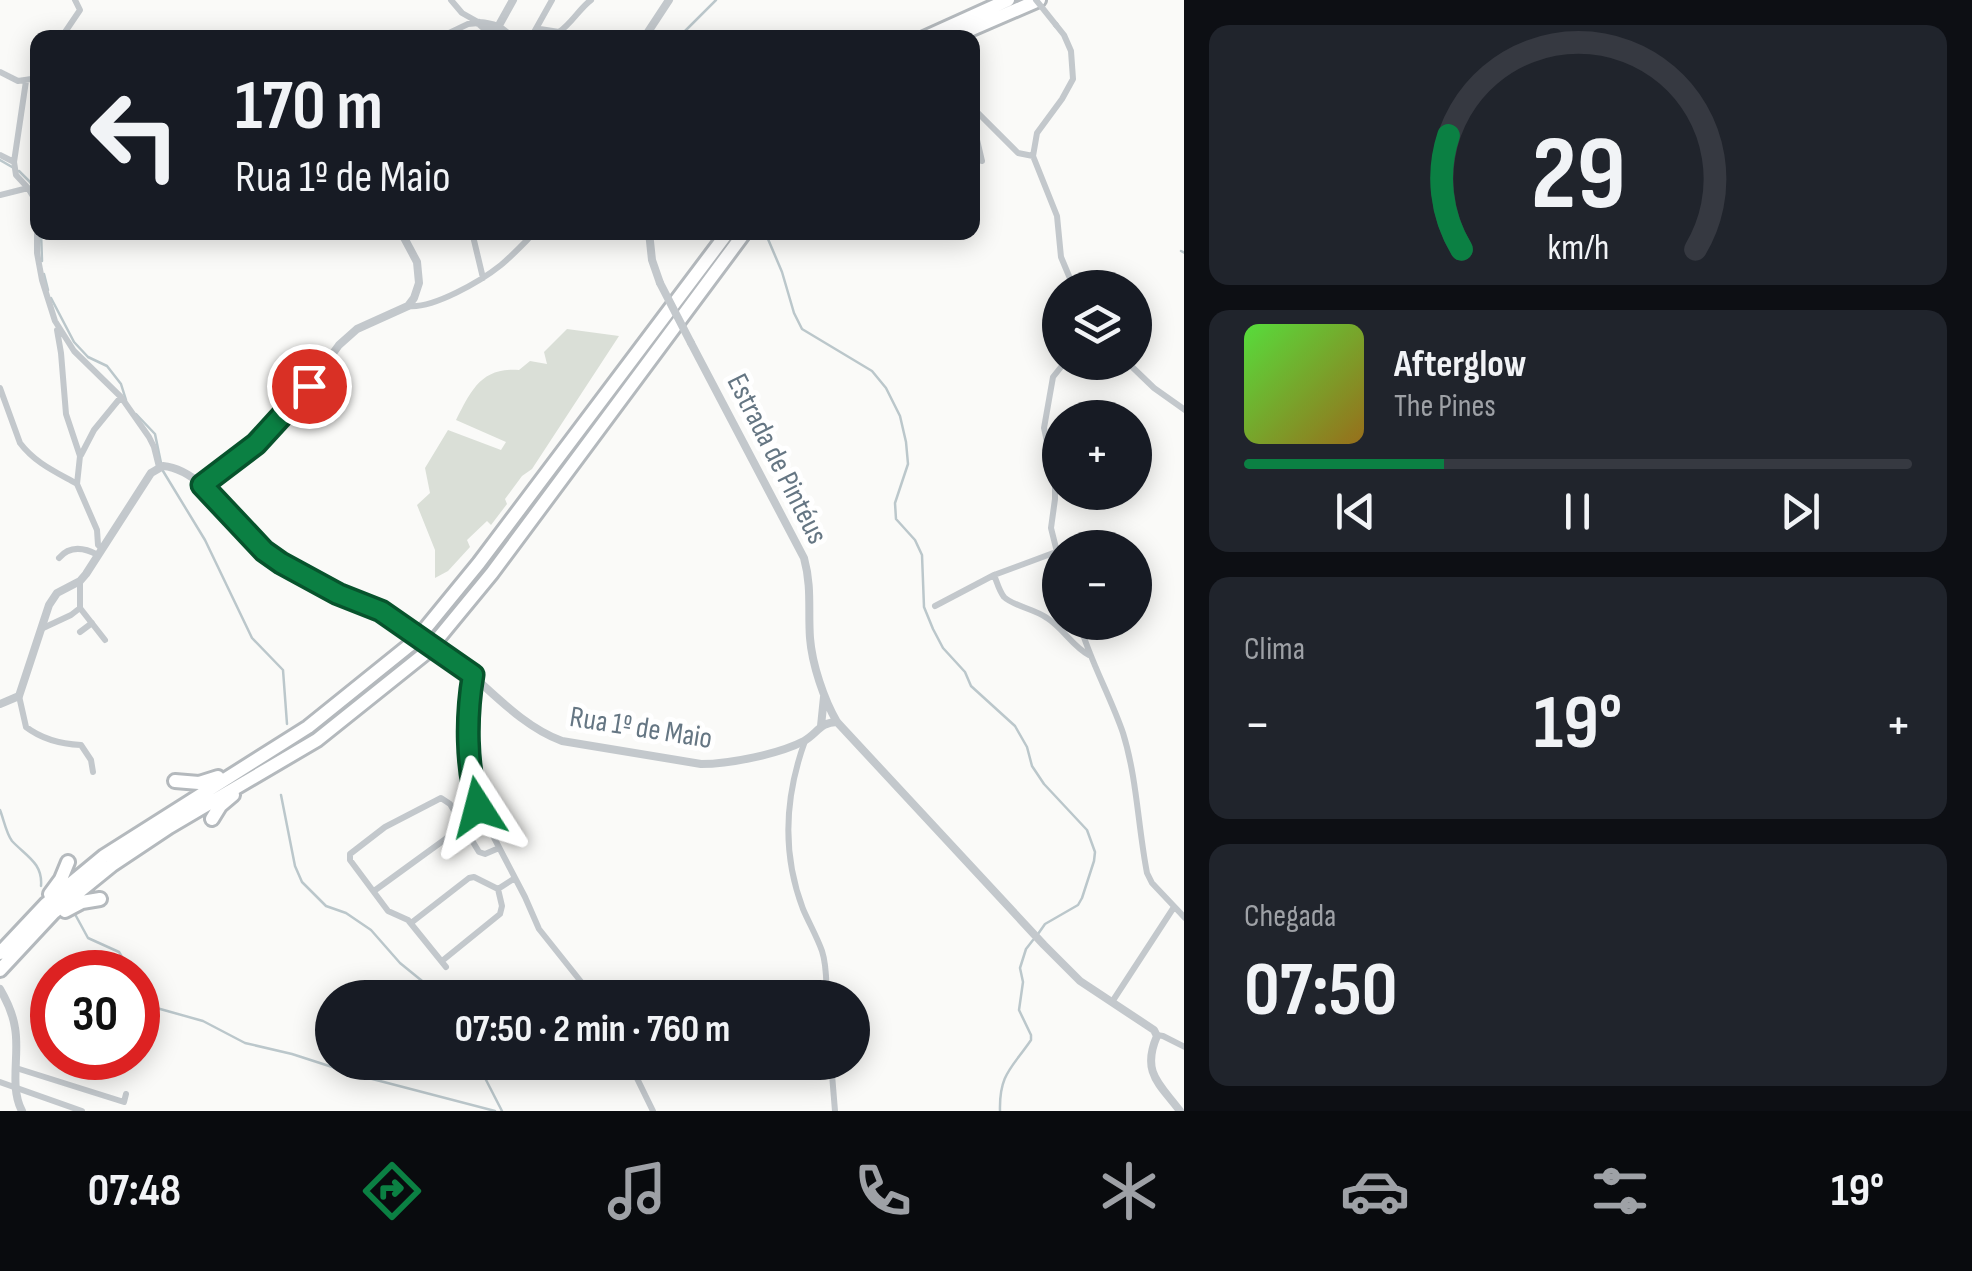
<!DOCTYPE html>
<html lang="pt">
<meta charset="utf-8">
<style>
:root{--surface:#171b24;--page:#20242c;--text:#f1f3f6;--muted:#9ea1a6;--line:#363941;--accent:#0b8043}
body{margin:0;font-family:"Sofia Sans Condensed",sans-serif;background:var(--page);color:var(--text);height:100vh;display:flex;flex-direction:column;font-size:38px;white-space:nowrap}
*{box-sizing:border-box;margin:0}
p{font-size:32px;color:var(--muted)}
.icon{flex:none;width:55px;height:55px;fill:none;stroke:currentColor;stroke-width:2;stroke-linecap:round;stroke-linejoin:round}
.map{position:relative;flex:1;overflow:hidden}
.panel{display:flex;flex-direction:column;gap:25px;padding:25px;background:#0d0f14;width:788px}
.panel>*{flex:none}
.top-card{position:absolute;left:30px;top:30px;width:950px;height:210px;border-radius:20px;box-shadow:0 5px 25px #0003;background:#171b24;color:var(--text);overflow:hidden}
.buttons{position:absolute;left:1042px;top:270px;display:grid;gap:20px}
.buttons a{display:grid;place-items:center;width:110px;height:110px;border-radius:50%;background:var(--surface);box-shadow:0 5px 25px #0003;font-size:50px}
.speed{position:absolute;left:30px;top:950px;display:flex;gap:20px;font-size:50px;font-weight:700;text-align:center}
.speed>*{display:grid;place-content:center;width:130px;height:130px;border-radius:50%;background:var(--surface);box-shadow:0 5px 25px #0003;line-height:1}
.speed .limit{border:15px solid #d22;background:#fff;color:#111}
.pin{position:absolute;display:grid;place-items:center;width:85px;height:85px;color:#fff;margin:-42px;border:5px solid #fff;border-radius:50%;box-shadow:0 2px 10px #0007}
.me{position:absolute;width:110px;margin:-55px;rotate:351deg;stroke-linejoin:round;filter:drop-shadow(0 0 8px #0008)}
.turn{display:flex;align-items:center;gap:35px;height:210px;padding:0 40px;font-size:45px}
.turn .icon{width:130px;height:130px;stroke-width:2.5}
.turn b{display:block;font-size:70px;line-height:85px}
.big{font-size:75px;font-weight:700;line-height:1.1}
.panel .widget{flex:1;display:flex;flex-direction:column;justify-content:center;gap:15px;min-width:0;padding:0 35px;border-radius:20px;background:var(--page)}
.panel .dial{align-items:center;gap:0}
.dial svg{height:260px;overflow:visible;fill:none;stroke:var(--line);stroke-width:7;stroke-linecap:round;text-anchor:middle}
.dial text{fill:var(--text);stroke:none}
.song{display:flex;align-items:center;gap:30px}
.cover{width:120px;height:120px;border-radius:15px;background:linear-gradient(135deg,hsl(110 70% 55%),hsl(40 70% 35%))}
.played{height:10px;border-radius:5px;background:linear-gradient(90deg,var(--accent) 30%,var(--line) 30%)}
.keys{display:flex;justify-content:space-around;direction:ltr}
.heat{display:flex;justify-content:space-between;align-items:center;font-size:55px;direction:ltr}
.trip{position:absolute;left:315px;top:980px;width:555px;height:100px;border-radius:50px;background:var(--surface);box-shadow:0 5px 25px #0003;font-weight:700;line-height:100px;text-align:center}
.tabs{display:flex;height:160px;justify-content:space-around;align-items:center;background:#090b0e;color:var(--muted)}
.tabs .icon{width:70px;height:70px}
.tabs .selected{color:var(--accent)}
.tabs b{font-size:45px;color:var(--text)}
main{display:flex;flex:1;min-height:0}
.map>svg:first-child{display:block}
.green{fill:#dadfd7}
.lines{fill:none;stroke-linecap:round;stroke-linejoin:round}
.stream{stroke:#bbc7cb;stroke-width:2.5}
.motorway-casing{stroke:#b4b9bd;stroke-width:18}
.minor{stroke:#c3c8cc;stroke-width:6}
.tertiary{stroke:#c3c8cc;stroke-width:8}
.motorway{stroke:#fff;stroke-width:12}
.minor-bridge{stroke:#c3c8cc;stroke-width:6}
.tertiary-bridge{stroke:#c3c8cc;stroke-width:8}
.route-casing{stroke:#07532c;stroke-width:25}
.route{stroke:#0b8043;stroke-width:18}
.labels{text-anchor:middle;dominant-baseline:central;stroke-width:10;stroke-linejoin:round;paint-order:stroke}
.street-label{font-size:30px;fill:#657683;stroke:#fff}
</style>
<main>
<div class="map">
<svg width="1185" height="1111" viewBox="0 0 1185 1111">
<rect width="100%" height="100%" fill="#fafaf8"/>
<path class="green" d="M567 329 619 336 532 469 522 476 505 499 507 504 491 525 487 521 467 540 470 547 448 571 435 578V550L417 505 430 493 425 468 448 430 501 450 506 442 456 420C471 391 481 367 519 370L530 361 547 364 544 352Z"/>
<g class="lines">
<path class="stream" d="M678 38 716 0
M0 160 12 167
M19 171 30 182 38 195
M41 232 42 261
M765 232 782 272 794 313 802 329 872 371 886 388 900 416 906 442 908 464 895 503 896 519 915 540 922 555 924 607 933 629 943 648 965 672 971 686 1015 726 1027 747 1032 766 1044 784 1087 830 1095 852 1094 861 1082 898 1078 905 1045 924 1038 934
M1181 251 1185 253
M44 274 48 290
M51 298 74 342 88 357 107 366 121 384 126 400
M136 414 155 434 161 463
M163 471 205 540 252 638 283 670 287 724
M281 795 295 866 302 882 326 906 346 913 371 930 400 963 443 998
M0 810C4 820 6 833 12 841 26 856 43 863 41 886
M76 916 88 938 119 952 131 972
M138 983 153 1007 203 1021 245 1043 292 1054 357 1075 495 1111
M465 1062 484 1076 502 1111
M1000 1111C999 1074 1012 1068 1031 1040V1035L1019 1010 1023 982 1020 968 1026 949 1033 940"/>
<g class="motorway-casing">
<path id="motorway" d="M924 38 1008 0
M951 38 1039 0
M175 781 199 783 218 777
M212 819 220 806 233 795
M50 894 61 879 68 862
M65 911 82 902 100 899
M0 953 46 904 104 856 308 727 416 640 479 563 728 232
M0 970 54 912 112 865 169 827 317 740 427 652 492 573 745 232"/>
</g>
<path class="minor" d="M451 0 462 13 478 22
M1056 25 1064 35 1071 51 1073 79 1062 99 1037 133 1033 156 1057 216 1061 257 1074 288
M533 34 552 0
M532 35 540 29 559 32C572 23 579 9 591 0
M61 38 80 10 75 0
M409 38 447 34 468 24 479 23
M0 72 18 81 38 78
M972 107 1018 153 1033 156
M972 119 982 161
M0 155 14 162 16 175 28 188 34 198 37 210V253L42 280 55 321 74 351 121 397 149 437 154 447 159 467
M14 162 26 81
M0 195 28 188
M472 232 483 278
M408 306C433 309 481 281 501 265 513 255 524 243 535 232
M57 330 61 353 66 414 80 456 77 484 97 530 98 545 102 549
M1127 362 1154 388 1185 410
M0 388 20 443C35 463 56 472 77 484
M81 455 94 430 121 397
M59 558C70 545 85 548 98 555
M1060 564 1051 528 1055 499V480L1044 428 1053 377 1065 362
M994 575 1056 552
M80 581V608L105 640
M935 606 994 575C997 582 999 591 1004 597 1013 606 1035 609 1047 618 1063 628 1073 647 1089 655
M1079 622C1090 661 1110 695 1123 733 1137 778 1138 827 1147 873L1152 883 1185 918
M41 629 71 615 80 608
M80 632 92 623
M473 675C465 717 466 765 478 807L525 897 539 929 594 998
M19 696 26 727C43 740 61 744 81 745L91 760 93 772
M805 741C785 796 782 854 803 909 809 923 817 937 822 951 827 966 826 982 827 998
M374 891 462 827
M411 923 469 878 474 877 498 889
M442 961 500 914 502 906 498 889 515 878
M446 967 408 920 388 911 350 860V854L385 827 441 798 450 804 479 852 485 854 499 848
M1112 1002 1174 907
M1157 1035 1163 1036 1185 1047
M629 1062 653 1111
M831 1062 835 1111
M16 1068 124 1102 126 1094
M0 1082 82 1111"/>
<path class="tertiary" d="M479 23C492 24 503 27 511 38
M479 23 488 31 509 38
M490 38 498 27 513 0
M644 38 669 0
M649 232 652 260 660 283
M691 343 804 558C812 587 808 610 810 638 812 664 824 700 837 722L1044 945 1080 981 1154 1030 1157 1036C1141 1073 1160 1084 1180 1111
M202 485 256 444 309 386 339 345 357 329 408 306 414 298 419 283 417 262 401 232
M448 655C485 683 518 725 562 741L701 764C730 764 779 754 804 741 817 734 820 722 837 722
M0 704 19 696 49 605 57 593 80 581 86 574 151 473 163 466C201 469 235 522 261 548 298 584 353 594 396 620
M821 726 824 697
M0 989C7 1001 13 1014 15 1028 20 1054 9 1087 22 1111"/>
<use href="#motorway" class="motorway"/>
<path class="minor-bridge" d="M1036 0 1056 25"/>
<path class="tertiary-bridge" d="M660 283 691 343
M396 620 448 655"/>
</g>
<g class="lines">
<g class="route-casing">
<path id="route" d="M309 386 256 444 202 485 264 551 281 563 338 594 381 611 473 675C466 717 466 765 478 807"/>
</g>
<use href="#route" class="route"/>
</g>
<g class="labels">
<g class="street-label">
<text transform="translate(777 459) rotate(63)">Estrada de Pintéus</text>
<text transform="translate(641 728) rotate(9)">Rua 1º de Maio</text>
</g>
</g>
</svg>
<div class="buttons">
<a><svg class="icon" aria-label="layers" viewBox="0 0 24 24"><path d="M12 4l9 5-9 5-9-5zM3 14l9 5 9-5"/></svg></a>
<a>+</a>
<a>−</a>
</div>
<div class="speed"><div class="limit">30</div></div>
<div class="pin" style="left:309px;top:386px;background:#d93025"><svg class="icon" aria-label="arrive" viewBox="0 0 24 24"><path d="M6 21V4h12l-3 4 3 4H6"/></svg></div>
<svg class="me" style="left:478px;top:807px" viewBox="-20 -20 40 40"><path d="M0-17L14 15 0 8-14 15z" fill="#0b8043" stroke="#fff" stroke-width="4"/></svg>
<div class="trip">07:50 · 2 min · 760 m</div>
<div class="top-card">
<div class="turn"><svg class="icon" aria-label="left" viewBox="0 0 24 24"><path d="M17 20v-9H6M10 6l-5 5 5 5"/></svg><div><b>170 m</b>Rua 1º de Maio</div></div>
</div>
</div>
<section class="panel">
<div class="widget dial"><svg viewBox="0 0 100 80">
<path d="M14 69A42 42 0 1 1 86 69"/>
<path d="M14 69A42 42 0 0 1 10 34" stroke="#0b8043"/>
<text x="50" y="56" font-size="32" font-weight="700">29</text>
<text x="50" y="72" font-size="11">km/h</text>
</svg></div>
<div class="widget">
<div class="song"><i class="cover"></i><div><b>Afterglow</b><p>The Pines</p></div></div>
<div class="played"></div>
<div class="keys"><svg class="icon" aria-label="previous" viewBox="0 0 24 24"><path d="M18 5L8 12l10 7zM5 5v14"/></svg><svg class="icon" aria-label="pause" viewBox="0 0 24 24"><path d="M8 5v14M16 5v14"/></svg><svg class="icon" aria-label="next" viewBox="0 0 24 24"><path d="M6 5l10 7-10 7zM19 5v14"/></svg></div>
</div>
<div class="widget"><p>Clima</p>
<div class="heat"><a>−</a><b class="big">19°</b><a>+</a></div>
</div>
<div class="widget"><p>Chegada</p><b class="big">07:50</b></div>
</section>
</main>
<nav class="tabs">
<b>07:48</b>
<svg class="icon selected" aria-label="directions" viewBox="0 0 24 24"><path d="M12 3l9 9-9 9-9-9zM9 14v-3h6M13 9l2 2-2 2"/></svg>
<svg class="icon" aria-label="music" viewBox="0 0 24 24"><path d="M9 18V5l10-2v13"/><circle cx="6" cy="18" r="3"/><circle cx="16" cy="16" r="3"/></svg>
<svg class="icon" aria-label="phone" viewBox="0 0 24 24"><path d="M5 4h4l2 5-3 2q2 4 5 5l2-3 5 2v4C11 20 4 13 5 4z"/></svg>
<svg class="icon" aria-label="climate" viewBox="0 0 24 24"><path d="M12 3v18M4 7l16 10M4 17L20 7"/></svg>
<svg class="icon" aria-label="car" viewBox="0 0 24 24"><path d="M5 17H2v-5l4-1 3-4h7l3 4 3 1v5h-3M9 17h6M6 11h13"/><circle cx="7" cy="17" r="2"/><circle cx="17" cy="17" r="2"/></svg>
<svg class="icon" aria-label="filters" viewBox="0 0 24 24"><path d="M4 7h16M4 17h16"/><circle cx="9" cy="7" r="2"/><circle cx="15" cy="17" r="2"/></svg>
<b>19°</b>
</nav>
